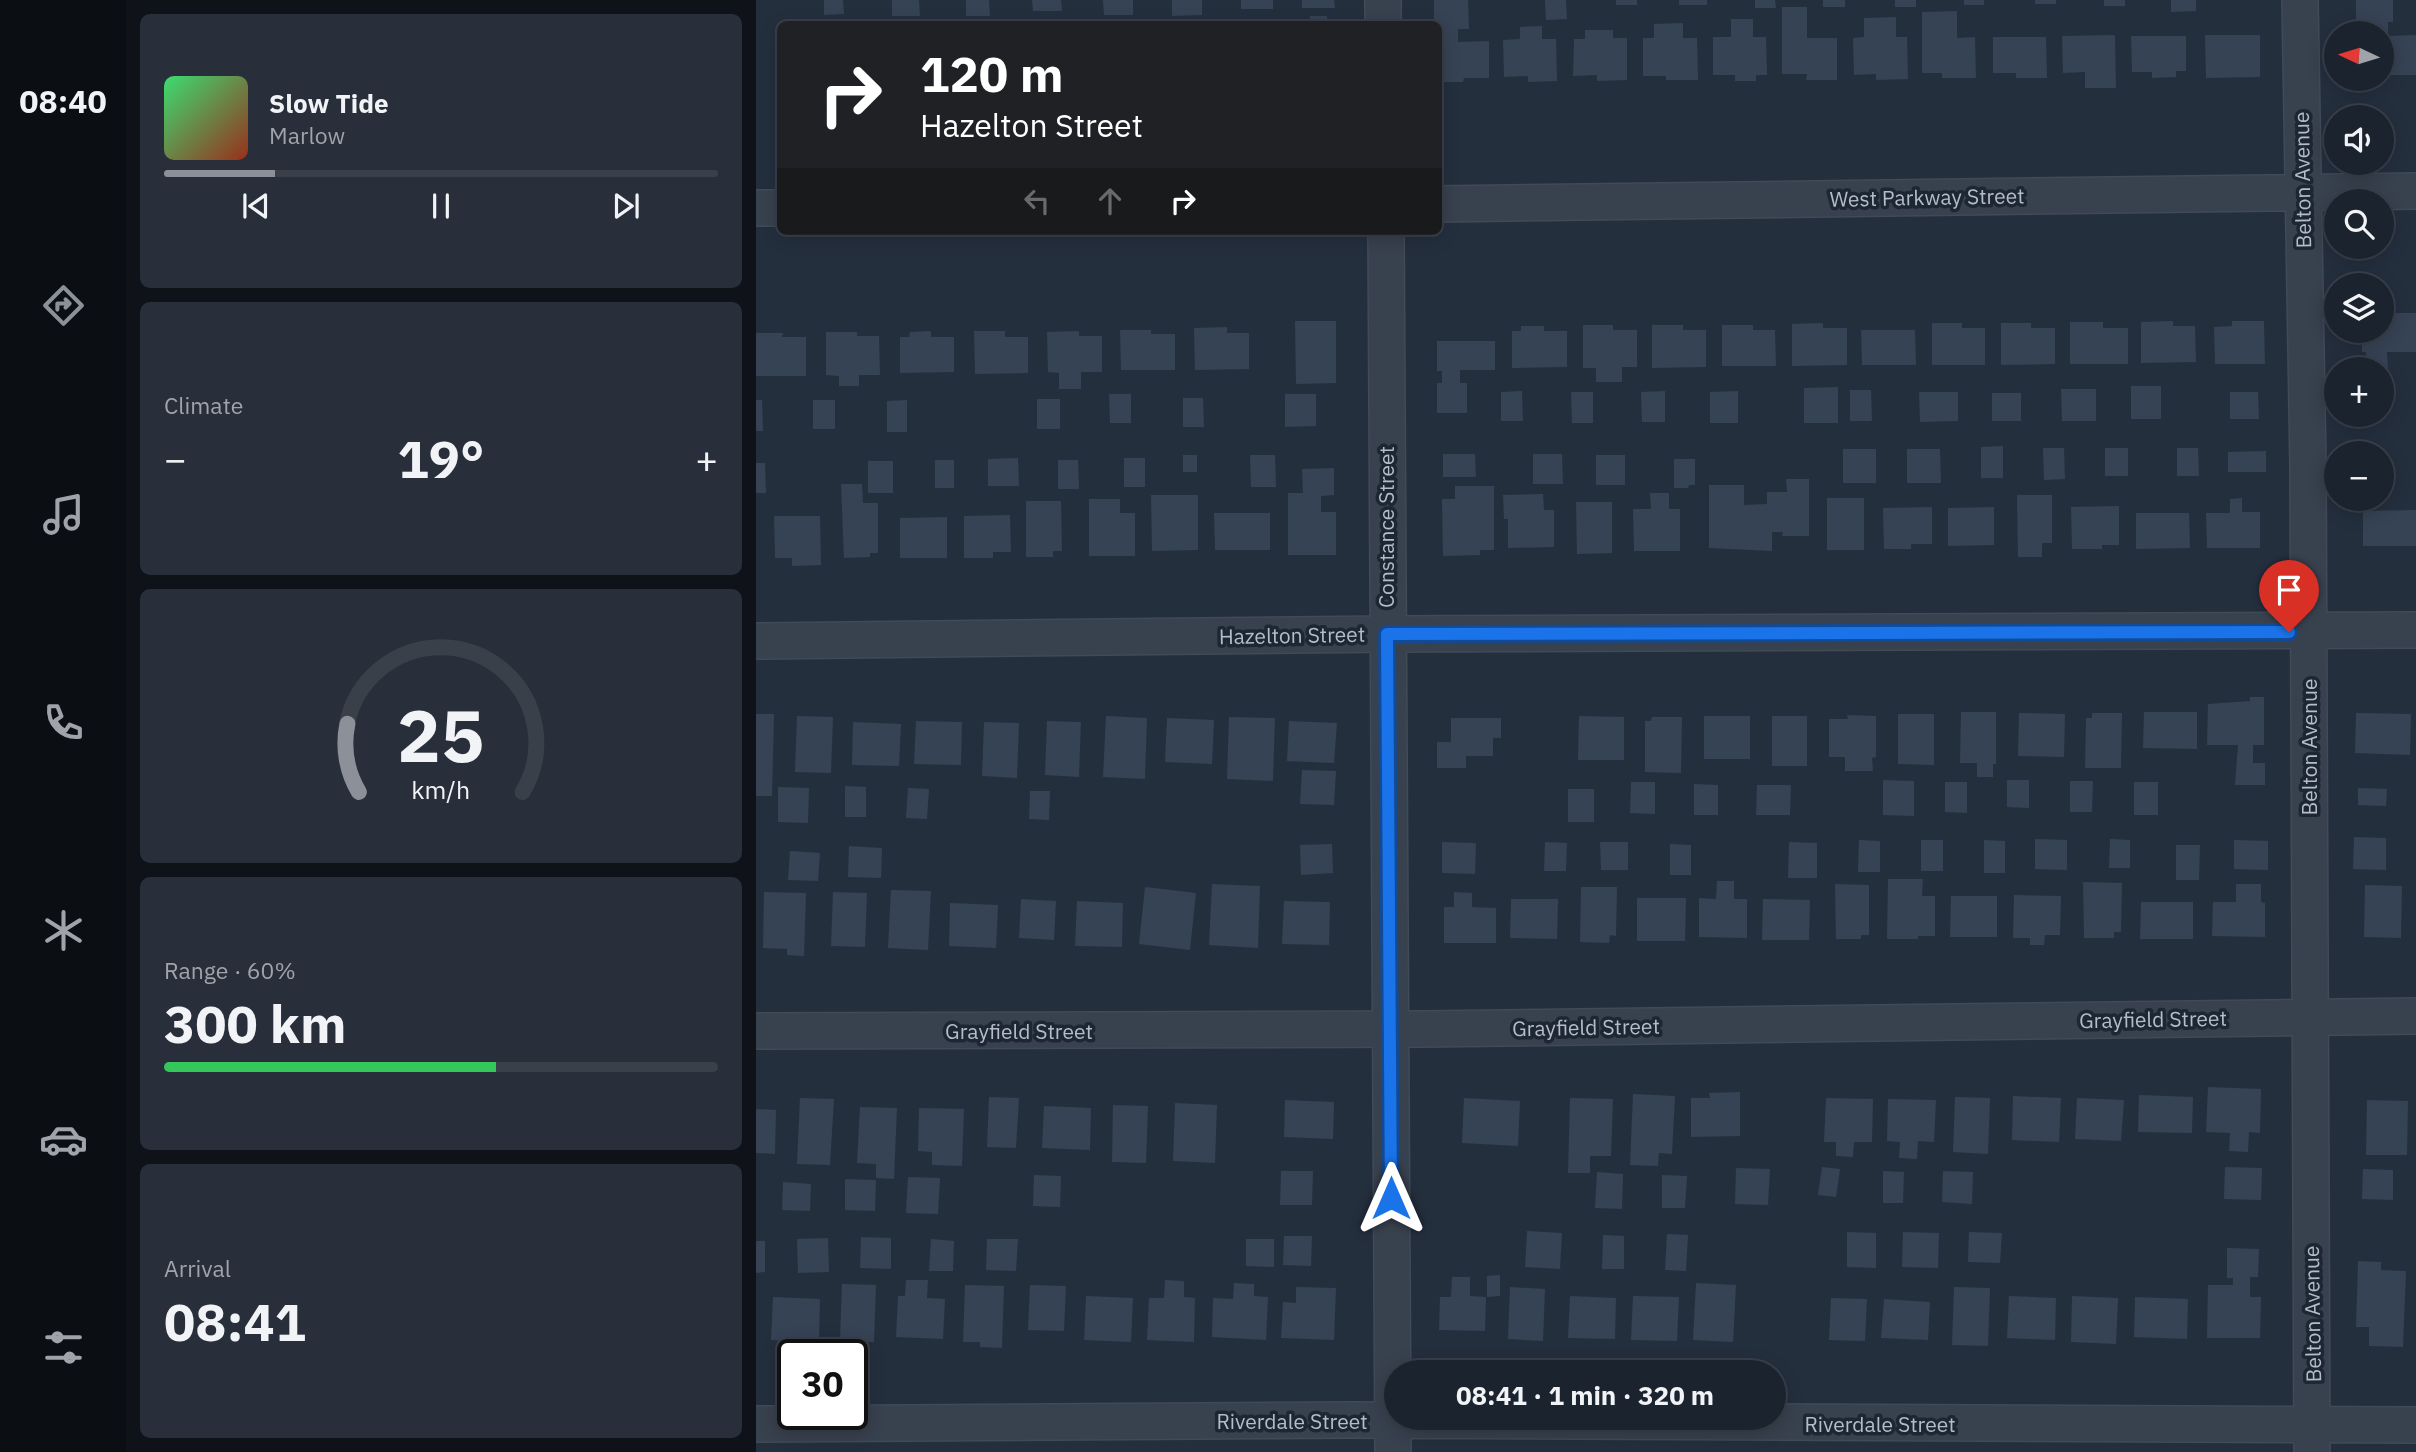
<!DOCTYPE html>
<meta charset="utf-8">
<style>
:root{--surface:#1b232e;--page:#282f3a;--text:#f1f3f6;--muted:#a0a4aa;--line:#39404a;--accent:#8c9099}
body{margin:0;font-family:"IBM Plex Sans",sans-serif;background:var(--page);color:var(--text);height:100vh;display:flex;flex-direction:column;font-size:26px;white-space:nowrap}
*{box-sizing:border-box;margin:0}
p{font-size:23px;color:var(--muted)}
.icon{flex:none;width:38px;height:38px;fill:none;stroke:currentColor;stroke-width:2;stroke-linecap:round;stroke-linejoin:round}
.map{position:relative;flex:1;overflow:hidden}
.details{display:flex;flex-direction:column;gap:14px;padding:14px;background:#0f1319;width:630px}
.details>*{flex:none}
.banner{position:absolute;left:21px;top:21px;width:665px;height:214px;border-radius:10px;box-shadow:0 4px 18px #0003,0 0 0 2px var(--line);background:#202124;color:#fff;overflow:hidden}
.needle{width:46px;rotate:274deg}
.tools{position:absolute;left:1568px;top:21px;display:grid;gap:14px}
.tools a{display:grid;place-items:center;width:70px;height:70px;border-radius:50%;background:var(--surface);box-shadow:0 4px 18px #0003,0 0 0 2px var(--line);font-size:35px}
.speed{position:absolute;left:21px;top:1339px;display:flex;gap:14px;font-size:35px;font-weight:700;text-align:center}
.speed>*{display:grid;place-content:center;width:91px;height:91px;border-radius:50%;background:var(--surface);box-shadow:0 4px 18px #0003,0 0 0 2px var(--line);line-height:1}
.speed .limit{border:4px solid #111;border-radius:10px;background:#fff;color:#111}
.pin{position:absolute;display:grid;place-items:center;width:60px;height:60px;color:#fff;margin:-72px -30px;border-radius:50% 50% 50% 0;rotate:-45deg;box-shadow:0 0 7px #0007}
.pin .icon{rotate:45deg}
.me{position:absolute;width:77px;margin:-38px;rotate:0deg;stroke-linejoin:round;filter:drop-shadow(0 0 5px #0008)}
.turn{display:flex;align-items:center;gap:24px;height:147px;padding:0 28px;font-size:32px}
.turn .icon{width:91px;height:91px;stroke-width:2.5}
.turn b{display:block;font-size:49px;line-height:60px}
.lanes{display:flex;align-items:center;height:66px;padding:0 28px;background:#0003;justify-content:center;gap:35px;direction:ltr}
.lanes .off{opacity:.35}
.big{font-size:52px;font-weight:700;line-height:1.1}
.details .tile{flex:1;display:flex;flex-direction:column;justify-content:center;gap:10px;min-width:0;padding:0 24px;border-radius:10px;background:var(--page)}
.details .dial{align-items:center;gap:0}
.dial svg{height:182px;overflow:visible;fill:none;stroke:var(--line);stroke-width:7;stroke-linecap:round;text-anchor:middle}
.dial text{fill:var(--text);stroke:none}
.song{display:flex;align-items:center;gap:21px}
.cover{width:84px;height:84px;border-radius:10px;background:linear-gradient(135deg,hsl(140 70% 55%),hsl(10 70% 35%))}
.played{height:7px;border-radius:4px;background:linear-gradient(90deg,var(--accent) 20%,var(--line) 20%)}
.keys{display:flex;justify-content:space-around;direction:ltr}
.heat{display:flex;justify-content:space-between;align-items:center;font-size:38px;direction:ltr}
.charge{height:10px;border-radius:5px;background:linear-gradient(90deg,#34c759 60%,var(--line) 0)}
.trip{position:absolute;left:628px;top:1360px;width:402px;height:70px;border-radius:35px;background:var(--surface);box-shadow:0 4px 18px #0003,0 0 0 2px var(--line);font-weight:700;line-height:70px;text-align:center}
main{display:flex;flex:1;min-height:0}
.tabs{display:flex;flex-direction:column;width:126px;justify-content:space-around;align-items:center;background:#0b0e12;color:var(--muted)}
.tabs .icon{width:49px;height:49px}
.tabs .on{color:var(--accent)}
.tabs b{font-size:32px;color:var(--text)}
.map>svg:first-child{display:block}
.building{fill:#364354}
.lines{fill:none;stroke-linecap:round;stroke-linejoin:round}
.minor-casing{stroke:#414a57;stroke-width:38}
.minor{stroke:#38414e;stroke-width:35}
.route-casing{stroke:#114b97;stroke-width:18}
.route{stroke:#1a73e8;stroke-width:12}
.labels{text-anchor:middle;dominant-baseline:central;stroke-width:7;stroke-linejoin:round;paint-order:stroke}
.street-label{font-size:21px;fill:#b4bcc9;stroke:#1d2633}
</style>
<main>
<nav class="tabs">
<b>08:40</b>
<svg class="icon on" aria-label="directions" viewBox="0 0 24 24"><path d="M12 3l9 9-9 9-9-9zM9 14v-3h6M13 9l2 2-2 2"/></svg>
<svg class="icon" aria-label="music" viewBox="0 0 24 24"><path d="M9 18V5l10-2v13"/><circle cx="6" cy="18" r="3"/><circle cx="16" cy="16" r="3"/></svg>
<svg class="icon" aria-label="phone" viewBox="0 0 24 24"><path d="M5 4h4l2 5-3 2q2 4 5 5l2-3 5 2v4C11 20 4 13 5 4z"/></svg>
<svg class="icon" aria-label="climate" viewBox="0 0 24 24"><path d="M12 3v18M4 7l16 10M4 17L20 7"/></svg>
<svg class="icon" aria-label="car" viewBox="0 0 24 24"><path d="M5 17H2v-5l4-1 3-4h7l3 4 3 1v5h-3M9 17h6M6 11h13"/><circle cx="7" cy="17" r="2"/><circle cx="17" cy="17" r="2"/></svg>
<svg class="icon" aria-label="filters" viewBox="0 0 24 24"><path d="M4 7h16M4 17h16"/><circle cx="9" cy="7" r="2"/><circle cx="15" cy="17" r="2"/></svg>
</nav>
<section class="details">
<div class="tile">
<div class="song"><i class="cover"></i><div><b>Slow Tide</b><p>Marlow</p></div></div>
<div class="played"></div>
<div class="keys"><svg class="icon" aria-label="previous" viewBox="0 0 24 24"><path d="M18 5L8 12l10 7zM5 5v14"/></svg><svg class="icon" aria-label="pause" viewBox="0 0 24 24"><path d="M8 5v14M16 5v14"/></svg><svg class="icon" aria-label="next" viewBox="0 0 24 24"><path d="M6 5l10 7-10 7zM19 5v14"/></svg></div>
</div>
<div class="tile"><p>Climate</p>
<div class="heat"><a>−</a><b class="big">19°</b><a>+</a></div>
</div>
<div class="tile dial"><svg viewBox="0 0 100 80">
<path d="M14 69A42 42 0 1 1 86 69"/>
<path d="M14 69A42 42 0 0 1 9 39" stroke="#8c9099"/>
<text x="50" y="56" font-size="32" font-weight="700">25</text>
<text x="50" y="72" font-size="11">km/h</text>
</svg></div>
<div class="tile"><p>Range · 60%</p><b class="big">300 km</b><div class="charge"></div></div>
<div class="tile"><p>Arrival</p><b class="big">08:41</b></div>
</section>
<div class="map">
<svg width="1660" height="1452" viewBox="0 0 1660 1452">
<rect width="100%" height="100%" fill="#242f3e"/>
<path class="building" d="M68 0H87L88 14 68 15Z
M136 0H163L164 16H136Z
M210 0H233L234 16H210Z
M276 0H305L306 11H277Z
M347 0H377V15H348Z
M416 0H446V15L416 16Z
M485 0H517V9H485Z
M546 0H578L579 8H546Z
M678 0H712L713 29H702V42L733 41V78H708L707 82H682L684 30 682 24H678Z
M789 0H810L811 19 790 20Z
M860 0H881V5H860Z
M923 0H951V5H923Z
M999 0H1019L1020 8H999Z
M1067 0H1089V7H1067Z
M1139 0H1160V7H1139Z
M1208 0H1228V5H1208Z
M1279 0H1300V4H1279Z
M1348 0H1369V6H1348Z
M1415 0H1440V11L1415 12Z
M1600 0H1637V22H1632V36L1660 35V75H1626V33H1608V22H1600Z
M1026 7H1051V38H1081V80H1050L1051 74H1026Z
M1201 11V38L1219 37 1220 78H1186V73H1166V12Z
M554 16H571V24H554Z
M1140 17V37H1151L1152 79 1120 80V74L1098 75 1097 38 1108 37V18Z
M975 19H997V37H1010L1011 75H1000V81H979V75H957V37H975Z
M927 23V38H941L942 80H910V76H887V38H898V24Z
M786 26V39H800L801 81 772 82V76L748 77 747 40 764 39V27Z
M829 30H857V38H871V80L841 81V75L817 76 818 39H829Z
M1359 35 1360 88H1329V72L1307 73 1306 36Z
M1449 35H1504V77L1450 78Z
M1375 36H1430V71H1420V77L1396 78V72H1376Z
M1237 37H1290L1291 78H1260V73H1237Z
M20 41H24V79H20Z
M1626 313H1660V352H1631L1634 402H1626V369H1610V352H1606V331H1626Z
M539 321H580V383L540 384Z
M1417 321V326H1439L1440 362 1385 363V322Z
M1476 321H1508L1509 364H1459L1458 327 1476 326Z
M1314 322H1347V328H1372V364H1314Z
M1067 323V328H1091V365L1036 366V324Z
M1176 323H1206V328H1229V365H1176Z
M1245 323H1275V328H1299V364L1245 365Z
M827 325H857V330H881V367H866V382H840V368H827Z
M896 325H927V330H950V367L896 368Z
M966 325H997V330H1019L1020 366H966Z
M765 326H788V331H811V367L756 368V331H765Z
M471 327V333H493V369L439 370 438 328Z
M364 330H395V334H419V370H365Z
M1105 330H1159L1160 365H1106Z
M175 331V337H198V372L144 373V337H153L154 332Z
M218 331H249V337H272V373L219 374Z
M323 331V336H346V372H325V389H303V373L292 372 291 332Z
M70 332H101V336H123L124 375H103V386H83V376L70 375Z
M0 333H27L26 337H50V376H0Z
M681 341H739V370H704V383H711V413H681V383H686V371H681Z
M1375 386H1405V419H1375Z
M1082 387V423H1048V388Z
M1305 389H1340V421H1306Z
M1094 390H1115L1116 421H1094Z
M766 391 767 421H745V392Z
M909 391V422H886L885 392Z
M982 391V423H954V392Z
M815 392H837V423H816Z
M1163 392H1202V421L1164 422Z
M1474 392H1502L1503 419H1474Z
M1236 393H1265V421H1236Z
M353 394H375V423H354Z
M529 394H560V426L529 427Z
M427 398H447L448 427H427Z
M281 399H304V429H281Z
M0 400H6L7 431H0Z
M57 400H79V429H57Z
M151 400V432H131V401Z
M1247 446V478H1225V447Z
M1287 448H1308L1309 479 1288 480Z
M1349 448H1372V476H1349Z
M1421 448H1442L1443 476H1421Z
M1087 449H1120V483H1087Z
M1151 449H1184L1185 483H1151Z
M1510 451V472H1472V452Z
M687 454H719L720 477H687Z
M777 454H806L807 484H777Z
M427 455H441V472H427Z
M494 455H519L520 487H495Z
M840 455H869V485H840Z
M262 458 263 486H232V459Z
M368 458H389V487H368Z
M918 459H939V485H933L932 488H918Z
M179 460H198V488H179Z
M302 460H322L323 489H302Z
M112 461H137V493H112Z
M0 463H9L10 493H0Z
M578 468V495L565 496V512H580V555H532V493H547L546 469Z
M1030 479H1053V536H1026L1027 532H1016V551L953 548V485H988V505L1011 504V492H1031Z
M85 484H106L107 503H122V553H114V557L88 558Z
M699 486H738V550H724V555L687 556 686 499H699Z
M894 493H913V509H924V551H878L877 509H895Z
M787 494 788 510H798V547L752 548V519H748L747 495Z
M395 495H442V550L396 551Z
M1261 495H1296V543H1286V557H1262Z
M1071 498H1108V550H1071Z
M1486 498V512H1504V548H1451L1450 513H1474V499Z
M333 499H364V513H379V556H333Z
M270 501H305L306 551H297V557H270Z
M820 502H856V553L821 554Z
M1363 506V545H1346V549H1316L1315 507Z
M1176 507V544H1155V549H1128L1127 508Z
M1238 507V545L1192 546V508Z
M1660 510V546H1607V511Z
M458 513H514V550H459Z
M1380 513H1433L1434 548 1380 549Z
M254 515 255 552H237V558H208V516Z
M18 516H64L65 565 36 566V558H19Z
M191 517V558H144V518Z
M1494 697H1508V745H1497V763H1509V785H1479L1482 745H1451L1452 704 1494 701Z
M1205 712H1240V764H1237V777H1221V763H1204Z
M1388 712H1441V749L1387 748Z
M1263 713 1309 714 1308 757 1262 756Z
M1336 713H1366L1365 768H1329L1330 718H1336Z
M1600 713 1655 714 1654 755 1599 753Z
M0 714H18L16 796H0Z
M1142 714H1178V765L1142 764Z
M1091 715 1120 716V757L1116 758 1117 771H1089V757H1073V719H1092Z
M41 716 77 717 75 773 39 772Z
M350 716 391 718 389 779 347 777Z
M823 716 868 717V760H822Z
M948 716H994V759H948Z
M1016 716H1051V766H1016Z
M473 717 519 718 517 781 471 779Z
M896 717H926L925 773 889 772V721H895Z
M411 718 458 720 456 764 409 762Z
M695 718H745V738H737V756H710V768H681V742H695Z
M160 721 206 722 205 765 158 764Z
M291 721 325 722 323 777 289 775Z
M533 721 581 723 578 763 531 761Z
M97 722 145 724 143 766 96 765Z
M228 722 263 723 261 778 226 776Z
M546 770 580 771 578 805 544 804Z
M1127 780 1158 781V816L1127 815Z
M1251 780H1273V808L1251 807Z
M1314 781H1337L1336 812H1314Z
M875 782H899V814L874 813Z
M1189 782H1211V813L1189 812Z
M1378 782H1402V815H1378Z
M938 784 962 785V815H938Z
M1001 785H1035L1034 815H1000Z
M89 786 110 787V817H89Z
M22 787 53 788 52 823 22 822Z
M152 788 173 789 171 819 150 818Z
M1602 788 1631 789 1630 806 1602 805Z
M812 789H838V822H812Z
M274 791H294L293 820 273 819Z
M1598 837 1630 838V870L1597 869Z
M1279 839 1311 840V870L1279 869Z
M1354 839 1374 840V868H1353Z
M1103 840 1124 841V872H1102Z
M1165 840H1187V871H1165Z
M1228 840 1249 841V873H1228Z
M1478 840 1512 841V870L1478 869Z
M686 842 720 843 719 874 686 873Z
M789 842 811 843 810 871H788Z
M844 842H872V870H845Z
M1033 842 1061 843V878H1032Z
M576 844 577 873 545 875 544 845Z
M914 844 935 845V875H914Z
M1420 845H1444L1443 880H1420Z
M93 846 126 848 125 878 92 877Z
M34 851 64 853 62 881 32 880Z
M1132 879H1167L1166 896H1179V936H1162V939H1131Z
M961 881H978V899H991V938L943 937V898L960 899Z
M1327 882 1366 883 1365 932H1358V938H1328Z
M456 884 504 886 502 948 453 945Z
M1079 884 1113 885V935H1105V939H1080Z
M1480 884H1505V902L1509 903V937L1456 936 1457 902H1480Z
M1609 885 1646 886 1645 938 1608 937Z
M389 887 440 893 434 950 383 944Z
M825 887H861L860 936 854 935 853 943 824 942Z
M135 890 175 891 172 950 132 948Z
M8 892 50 893 48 956 31 955V949L7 948Z
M77 892 111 893 109 947 75 946Z
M698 892 716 893V907L740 908V943H688V907H698Z
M1258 895 1305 896 1304 935H1289L1288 945H1274V938H1257Z
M1195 896H1241V937H1194Z
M881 898H930L929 941H881Z
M265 899 300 901 298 940 263 938Z
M755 899H802L801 939 754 938Z
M1007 899 1054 900 1053 940H1006Z
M321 901 367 903 366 947 319 946Z
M528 901 574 902 573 945 526 944Z
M1385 902H1437V939H1384Z
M194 903 242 905 240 948 193 946Z
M1452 1087 1505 1089 1504 1133 1493 1132 1492 1152 1473 1151 1474 1133 1450 1132Z
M984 1092V1136L935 1137V1098H954L953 1093Z
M877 1094 919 1096 916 1154 903 1153 902 1166 874 1165Z
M1383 1095 1437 1097 1436 1133 1382 1132Z
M1257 1096 1305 1098 1303 1142 1256 1140Z
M233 1097 263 1098 260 1148 231 1147Z
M1199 1097 1234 1098 1232 1154 1197 1152Z
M44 1098 78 1099 74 1165 41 1164Z
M708 1098 764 1101 762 1146 706 1143Z
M814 1098 857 1099 855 1156H834V1173H812Z
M1070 1098 1117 1099 1116 1142H1098L1097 1157 1080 1156V1142H1068Z
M1321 1098 1368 1100 1365 1141 1319 1139Z
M1132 1099 1180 1100 1178 1142 1162 1141 1161 1159 1143 1158 1144 1142 1131 1141Z
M529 1100 578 1102 577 1139 528 1137Z
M1611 1100 1652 1101 1651 1155H1610Z
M419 1103 461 1105 459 1163 417 1161Z
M357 1105 392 1106 390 1163 356 1162Z
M288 1106 335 1108 334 1150 286 1148Z
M104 1107 141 1108 138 1179 120 1178V1164L101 1163Z
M163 1108 208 1109 206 1166 176 1165V1152L162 1151Z
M0 1109 20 1110 19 1154 0 1153Z
M1066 1167 1084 1169 1080 1197 1062 1195Z
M1469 1167 1506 1168 1505 1200 1468 1199Z
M980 1168 1014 1169 1012 1205 979 1204Z
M1607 1169 1637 1170V1200L1606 1199Z
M525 1171H557L556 1205H524Z
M1127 1171 1148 1172 1147 1203H1127Z
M1187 1171 1217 1172 1216 1204 1186 1202Z
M841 1172 867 1174 866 1209 839 1208Z
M278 1175 305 1176 304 1207 277 1206Z
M906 1175 931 1176 929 1208H906Z
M152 1177 184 1178 182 1214 150 1213Z
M89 1179 120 1180 119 1211 89 1210Z
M27 1182 55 1184 54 1211 26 1210Z
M771 1231 806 1233 804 1269 769 1267Z
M1091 1232 1120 1233V1268L1091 1267Z
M1147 1232 1183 1233 1182 1268 1146 1267Z
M1213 1232 1246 1233 1244 1263 1212 1262Z
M911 1234 932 1235 930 1271 909 1270Z
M847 1235 868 1236V1269H846Z
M528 1236H556L555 1266 527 1265Z
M105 1237 135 1238V1269L104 1268Z
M72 1238 73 1272 42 1273 41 1239Z
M175 1239 198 1241 197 1271H173Z
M231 1239H262L260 1271 230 1270Z
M490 1239H518V1267L490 1266Z
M0 1241H9V1272L0 1273Z
M1471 1248 1503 1249 1502 1277H1494V1297H1505L1504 1338H1451L1452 1285H1477V1278H1471Z
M1602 1261 1625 1262V1270L1650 1271 1647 1347 1613 1346V1327H1600Z
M744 1275V1296L731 1297V1276Z
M696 1277H714V1296L730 1297 729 1331 683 1330 684 1297H695Z
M150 1280H172L171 1298 189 1299 187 1339 140 1337 142 1296H149Z
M409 1280 428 1281V1297L439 1298 438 1342 391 1340 393 1298H408Z
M478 1283 498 1284V1296L512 1297 510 1340 456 1337 457 1298 477 1299Z
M940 1283 980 1285 977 1342 937 1340Z
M86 1284 120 1285 118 1342 84 1341Z
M209 1285 248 1286 246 1348 224 1347V1342H207Z
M274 1285 310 1286 308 1331 272 1330Z
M540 1287 580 1288 578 1340 525 1338 527 1302 540 1303Z
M754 1287 789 1289 787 1341 752 1339Z
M1198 1287 1234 1288 1232 1346 1196 1345Z
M330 1296 377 1298 375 1342 328 1340Z
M814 1296 860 1298 859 1339 812 1338Z
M877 1296 923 1297 921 1341 875 1340Z
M1253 1296 1300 1298 1299 1340 1251 1338Z
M1316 1296 1362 1298 1360 1344 1315 1342Z
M17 1297 64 1299 63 1342 15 1340Z
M1379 1297 1432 1299 1431 1339 1378 1337Z
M1075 1298 1111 1299 1109 1341 1073 1340Z
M1128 1299 1174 1302 1172 1340 1125 1338Z"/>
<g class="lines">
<g class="minor-casing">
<path id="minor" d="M627 0V24
M1544 0 1552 466 1556 1452
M682 204 1660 191
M0 208H24
M630 231 637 1452
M0 641 631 634 1660 630
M0 1031 669 1029 1660 1016
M0 1424 596 1420 1660 1425"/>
</g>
<use href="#minor" class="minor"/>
</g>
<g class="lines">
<g class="route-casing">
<path id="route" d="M635 1198 631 634 1533 632"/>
</g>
<use href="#route" class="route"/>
</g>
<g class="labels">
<g class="street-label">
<text transform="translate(1546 180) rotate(-91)">Belton Avenue</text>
<text transform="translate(1171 197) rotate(-1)">West Parkway Street</text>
<text transform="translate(630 527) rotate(-90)">Constance Street</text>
<text transform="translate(536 635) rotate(-1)">Hazelton Street</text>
<text transform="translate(1553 747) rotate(-90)">Belton Avenue</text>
<text transform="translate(1397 1019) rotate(-1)">Grayfield Street</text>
<text transform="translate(830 1027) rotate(-1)">Grayfield Street</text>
<text x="263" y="1031">Grayfield Street</text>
<text transform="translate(1556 1314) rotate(-91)">Belton Avenue</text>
<text x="536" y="1421">Riverdale Street</text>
<text x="1124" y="1424">Riverdale Street</text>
</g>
</g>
</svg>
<div class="tools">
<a><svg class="needle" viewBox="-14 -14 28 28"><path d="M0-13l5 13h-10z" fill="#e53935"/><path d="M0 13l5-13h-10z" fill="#a0a4aa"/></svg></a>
<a><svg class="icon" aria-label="sound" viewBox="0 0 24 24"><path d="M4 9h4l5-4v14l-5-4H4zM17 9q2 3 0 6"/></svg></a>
<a><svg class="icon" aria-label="search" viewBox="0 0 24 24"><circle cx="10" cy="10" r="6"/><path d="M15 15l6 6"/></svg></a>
<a><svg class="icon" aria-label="layers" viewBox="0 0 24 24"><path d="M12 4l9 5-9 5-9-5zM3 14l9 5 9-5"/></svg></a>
<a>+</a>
<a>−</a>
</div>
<div class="speed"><div class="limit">30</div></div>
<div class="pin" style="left:1533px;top:632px;background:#d93025"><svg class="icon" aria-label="arrive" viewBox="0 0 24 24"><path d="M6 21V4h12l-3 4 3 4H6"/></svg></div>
<svg class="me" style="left:635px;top:1198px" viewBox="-20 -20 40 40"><path d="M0-17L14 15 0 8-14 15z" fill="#1a73e8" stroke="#fff" stroke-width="4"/></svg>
<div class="trip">08:41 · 1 min · 320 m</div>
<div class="banner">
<div class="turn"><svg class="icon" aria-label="right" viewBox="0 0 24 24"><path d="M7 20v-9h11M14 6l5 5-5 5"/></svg><div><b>120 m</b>Hazelton Street</div></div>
<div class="lanes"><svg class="icon off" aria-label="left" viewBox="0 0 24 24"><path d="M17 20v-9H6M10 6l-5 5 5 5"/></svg><svg class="icon off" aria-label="ahead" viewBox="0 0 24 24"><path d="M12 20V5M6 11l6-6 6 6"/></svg><svg class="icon" aria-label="right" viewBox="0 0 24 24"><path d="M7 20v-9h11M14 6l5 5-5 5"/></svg></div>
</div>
</div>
</main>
